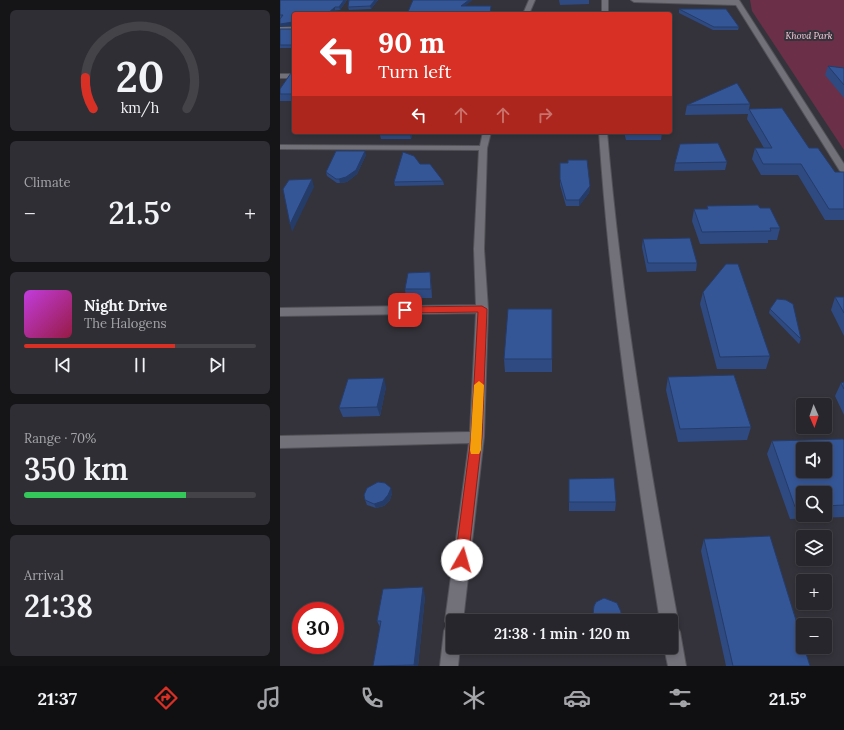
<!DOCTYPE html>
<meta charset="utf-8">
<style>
:root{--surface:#27262c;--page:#2f2e34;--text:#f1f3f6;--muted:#a4a5a9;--line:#434348;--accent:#d93025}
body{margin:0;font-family:Lora,serif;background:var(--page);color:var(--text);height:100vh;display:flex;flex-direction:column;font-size:15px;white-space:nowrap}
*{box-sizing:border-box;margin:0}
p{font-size:13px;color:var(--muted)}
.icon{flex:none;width:22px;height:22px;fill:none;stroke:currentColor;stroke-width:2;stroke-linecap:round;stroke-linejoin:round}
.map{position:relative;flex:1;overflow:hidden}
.side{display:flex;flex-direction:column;gap:10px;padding:10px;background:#151518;width:280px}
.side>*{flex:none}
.banner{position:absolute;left:12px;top:12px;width:380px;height:122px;border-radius:4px;box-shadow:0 2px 6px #0003,0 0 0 1px var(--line);background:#d93025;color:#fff;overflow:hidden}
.needle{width:26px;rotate:178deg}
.controls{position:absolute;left:516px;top:398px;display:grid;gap:8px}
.controls a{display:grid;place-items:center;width:36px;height:36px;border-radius:4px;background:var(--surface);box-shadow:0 2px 6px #0003,0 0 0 1px var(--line);font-size:20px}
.speed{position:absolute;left:12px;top:602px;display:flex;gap:8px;font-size:20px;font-weight:700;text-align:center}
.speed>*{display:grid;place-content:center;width:52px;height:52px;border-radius:50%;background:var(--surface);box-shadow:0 2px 6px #0003,0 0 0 1px var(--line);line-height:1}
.speed .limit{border:6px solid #d22;background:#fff;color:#111}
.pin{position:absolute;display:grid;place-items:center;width:34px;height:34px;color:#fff;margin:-17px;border-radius:8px;box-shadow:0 2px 6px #0006}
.me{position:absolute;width:44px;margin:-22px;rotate:7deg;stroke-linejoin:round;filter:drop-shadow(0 0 3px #0008)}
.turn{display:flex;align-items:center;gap:14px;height:84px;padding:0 20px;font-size:18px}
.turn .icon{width:52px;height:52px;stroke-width:2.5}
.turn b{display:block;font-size:28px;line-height:34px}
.lanes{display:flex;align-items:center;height:38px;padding:0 20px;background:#0003;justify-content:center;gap:20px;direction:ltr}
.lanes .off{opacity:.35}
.big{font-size:30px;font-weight:600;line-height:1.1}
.side .widget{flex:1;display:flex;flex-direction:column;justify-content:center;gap:6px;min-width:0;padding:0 14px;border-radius:6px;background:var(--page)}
.side .dial{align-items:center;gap:0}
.dial svg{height:104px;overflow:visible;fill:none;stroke:var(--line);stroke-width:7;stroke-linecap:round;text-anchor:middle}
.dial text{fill:var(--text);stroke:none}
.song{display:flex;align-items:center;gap:12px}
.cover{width:48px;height:48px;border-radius:6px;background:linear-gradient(135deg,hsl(290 70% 55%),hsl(340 70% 35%))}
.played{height:4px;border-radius:2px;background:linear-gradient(90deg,var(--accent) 65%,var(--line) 65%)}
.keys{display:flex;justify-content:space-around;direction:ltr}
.heat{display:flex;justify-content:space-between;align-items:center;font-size:22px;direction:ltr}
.charge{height:6px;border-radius:3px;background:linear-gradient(90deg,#34c759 70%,var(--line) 0)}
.trip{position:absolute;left:166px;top:614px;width:232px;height:40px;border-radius:4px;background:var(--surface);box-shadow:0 2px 6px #0003,0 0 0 1px var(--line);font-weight:600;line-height:40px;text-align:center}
.tab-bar{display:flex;height:64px;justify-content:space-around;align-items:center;background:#100f12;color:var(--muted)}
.tab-bar .icon{width:28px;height:28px}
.tab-bar .on{color:var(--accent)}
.tab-bar b{font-size:18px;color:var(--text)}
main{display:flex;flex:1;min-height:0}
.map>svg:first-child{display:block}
.green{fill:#6b3047}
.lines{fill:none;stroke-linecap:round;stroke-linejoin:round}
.minor-casing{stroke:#535259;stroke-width:2}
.minor{fill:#72717a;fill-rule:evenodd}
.wall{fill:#2e4a81;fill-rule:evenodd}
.shaded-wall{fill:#253c69}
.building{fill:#355696;stroke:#253c69;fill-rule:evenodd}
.route{fill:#d93025;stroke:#8d1f18}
.slow{fill:#f59e0b}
.labels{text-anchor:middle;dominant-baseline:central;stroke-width:4;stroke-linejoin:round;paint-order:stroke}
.far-park-label{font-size:9px;font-style:italic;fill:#fbccdb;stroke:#34333b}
</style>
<main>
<section class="side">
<div class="widget dial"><svg viewBox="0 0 100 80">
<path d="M14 69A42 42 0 1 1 86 69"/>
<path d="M14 69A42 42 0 0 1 8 45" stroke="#d93025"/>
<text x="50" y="56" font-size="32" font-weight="700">20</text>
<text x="50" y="72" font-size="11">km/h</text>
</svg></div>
<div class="widget"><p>Climate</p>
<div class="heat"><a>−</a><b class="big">21.5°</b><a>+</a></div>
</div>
<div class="widget">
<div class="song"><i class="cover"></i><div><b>Night Drive</b><p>The Halogens</p></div></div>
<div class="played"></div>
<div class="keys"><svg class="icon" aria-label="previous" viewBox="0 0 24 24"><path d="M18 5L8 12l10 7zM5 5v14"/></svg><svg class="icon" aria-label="pause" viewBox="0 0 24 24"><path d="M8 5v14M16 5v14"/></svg><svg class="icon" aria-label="next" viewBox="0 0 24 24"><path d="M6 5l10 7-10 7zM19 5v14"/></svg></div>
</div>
<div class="widget"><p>Range · 70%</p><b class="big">350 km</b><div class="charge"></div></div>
<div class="widget"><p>Arrival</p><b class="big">21:38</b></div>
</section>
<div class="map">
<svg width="564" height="666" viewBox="0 0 564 666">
<rect width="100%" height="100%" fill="#34333b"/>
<path class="green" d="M470 0H564V150L472 11Z"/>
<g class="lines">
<g class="minor-casing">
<path id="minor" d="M249 0H255L249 14H243Z
M322 0H328V14H322Z
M351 0H459L564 164V174L560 171 456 5 354 2Z
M0 27H14V31H0Z
M0 74H14V78H0Z
M203 132H211L207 148 204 249 208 309 204 437 183 621H173V647H180L178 666H160L164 631 167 625 165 621 189 443 0 448V436L190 432 196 313 0 316V308L196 305 194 249 199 150 0 149V145L200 146Z
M319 132H327C341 297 368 459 398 621L396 625 400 632 406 666H388L384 647H391V621H380C354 459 330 296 319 132Z"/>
</g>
<use href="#minor" class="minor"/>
</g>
<path class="wall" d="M0 0H67L60 10 14 14V26L0 19Z
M69 0H98L91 9 69 10 68 7Z
M279 0H309V4L280 5Z
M399 9 459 27 458 30H433L399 13Z
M14 27V48H0V29H13Z
M548 66 564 68V98L545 75Z
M14 74V101H0V89Z
M470 104 468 114 405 115 407 105Z
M469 109 529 148 555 172H564V220H545L518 175H481L472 159 475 148H484L467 119Z
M102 132H133L131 139H101L100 135Z
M344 132H382L381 140H346Z
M86 155 77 174 67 182 60 183H57L47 176 46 172Z
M447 162 445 170 394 171 395 163Z
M280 163 310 186 309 193 299 206H286L280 185Z
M140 164 163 181 164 185 115 186 114 182Z
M427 206 480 208 500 228 497 240H488V243L420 244 412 221 414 209H427Z
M363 239 417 263 416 271 367 272 362 247Z
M150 272 151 281 152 298H126L125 289Z
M423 292 490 356 486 369H437L420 304Z
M555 297H564V336L551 310Z
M272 309V372H225L224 359Z
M490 309 521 339 519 344 489 313Z
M388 377 471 427 467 440 398 442 386 390Z
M564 382V415L555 396 561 383Z
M106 387 100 416 63 417 59 408Z
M564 440V517L510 519 487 454 492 441ZM523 493H545V515H523Z
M289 479 336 502 335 511H289Z
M112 493 110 500 104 506 96 508 87 505 85 500Z
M424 539 530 666H446L421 551Z
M145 596 138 666H93L100 627 97 621Z
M314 606 341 612 340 621H314L313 619Z"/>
<path class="shaded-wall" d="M64 0H67L60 10 59 7Z
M95 0H98L91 9 90 6Z
M189 0H193L181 9V6Z
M55 7V10L51 14H47Z
M13 22 14 26 0 27V24Z
M131 132H133L131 139 130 135Z
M85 151 86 155 77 174 67 182 60 183 59 179Z
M32 179 34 187 12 232 10 224Z
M310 186 309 193 299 206V200Z
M104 378 106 387 100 416 97 407Z
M111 488 112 493 110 500 104 506 96 508 94 504Z
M143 587 145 596 138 666H134Z"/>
<path class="building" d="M0 0H64L59 7H55L47 14H14V23L13 22 0 24V19L3 15H0Z
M69 0H95L90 6 68 7Z
M133 0H189L181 6H211L210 14H127Z
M399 9H446L459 27H434Z
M14 27V45H0V29H13Z
M548 66 564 68V85Z
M11 73 14 74V94H0V89Z
M457 83 470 104 407 105Z
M502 108 529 148H538L555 172H564V209H549L521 164H483L475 148H492L469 109Z
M102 132H131L130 135H100Z
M346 132H382L346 133Z
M438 143 447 162 395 163 400 144Z
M56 151H85L76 170 66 177 59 179H56L46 172Z
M123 152 134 156 140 164H150L163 181 114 182Z
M288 160H307L310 186 299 200H286L280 179V163H288Z
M32 179 10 224 3 189 9 180Z
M478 205 480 208H490L500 228H490L491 231 422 232 414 209H428L427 206Z
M410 238 417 263H368L363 239Z
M446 264H458L490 356 440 357 423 292Z
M150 272 151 289H125L128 273Z
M555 297H564V313Z
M497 299 506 300 513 304 521 339 490 309Z
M228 309H272V359H224Z
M454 375 471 427 400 429 388 377Z
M104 378 97 407 59 408 68 379Z
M564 382V389L561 383Z
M563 439 564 440V505L545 506V493H523V506L515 507 492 441ZM523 449H545V471H523Z
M334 478 336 502H289V479Z
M98 482 105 483 111 488 108 495 103 501 94 504 85 500 84 495 87 488Z
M490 536 523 643V647H524L530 666H453L424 539Z
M143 587 134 665 93 666 101 621H97L103 589Z
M324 598 337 603 341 612 339 621H316L313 615 314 606 316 602Z"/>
<path class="route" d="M202 306 207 309 202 437 188 560 186 564 182 566 177 564 175 560 191 437 198 312 125 313 120 310 125 307Z"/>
<path class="slow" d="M199 381 204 385 201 450 199 454H191L190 450 194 385Z"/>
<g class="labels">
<g class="far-park-label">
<text x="529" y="35">Khovd Park</text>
</g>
</g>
</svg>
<div class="controls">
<a><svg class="needle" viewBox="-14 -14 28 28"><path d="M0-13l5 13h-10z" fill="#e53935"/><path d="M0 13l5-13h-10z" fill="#a4a5a9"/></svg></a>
<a><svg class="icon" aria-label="sound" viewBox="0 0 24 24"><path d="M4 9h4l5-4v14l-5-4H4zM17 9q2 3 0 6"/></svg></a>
<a><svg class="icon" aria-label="search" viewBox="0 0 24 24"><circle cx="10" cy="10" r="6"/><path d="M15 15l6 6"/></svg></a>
<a><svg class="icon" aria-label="layers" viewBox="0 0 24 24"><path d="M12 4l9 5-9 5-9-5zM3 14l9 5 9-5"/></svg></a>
<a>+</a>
<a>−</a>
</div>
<div class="speed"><div class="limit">30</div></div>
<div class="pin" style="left:125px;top:310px;background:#d93025"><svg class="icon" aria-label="arrive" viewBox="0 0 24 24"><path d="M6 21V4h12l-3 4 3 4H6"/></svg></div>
<svg class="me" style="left:182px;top:560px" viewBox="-20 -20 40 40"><circle r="19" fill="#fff"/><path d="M0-13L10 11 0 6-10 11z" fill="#d93025"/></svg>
<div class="trip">21:38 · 1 min · 120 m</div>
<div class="banner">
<div class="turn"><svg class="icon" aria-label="left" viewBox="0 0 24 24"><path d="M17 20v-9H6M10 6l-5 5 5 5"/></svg><div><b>90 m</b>Turn left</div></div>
<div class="lanes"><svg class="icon" aria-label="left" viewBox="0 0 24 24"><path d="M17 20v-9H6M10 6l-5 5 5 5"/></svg><svg class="icon off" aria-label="ahead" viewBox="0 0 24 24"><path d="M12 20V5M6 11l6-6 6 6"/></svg><svg class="icon off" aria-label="ahead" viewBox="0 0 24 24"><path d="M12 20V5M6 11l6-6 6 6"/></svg><svg class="icon off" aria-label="right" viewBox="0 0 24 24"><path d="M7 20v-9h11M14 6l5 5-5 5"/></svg></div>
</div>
</div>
</main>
<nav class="tab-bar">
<b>21:37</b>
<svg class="icon on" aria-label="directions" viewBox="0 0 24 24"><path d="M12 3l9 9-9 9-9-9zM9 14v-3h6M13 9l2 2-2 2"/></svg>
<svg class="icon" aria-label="music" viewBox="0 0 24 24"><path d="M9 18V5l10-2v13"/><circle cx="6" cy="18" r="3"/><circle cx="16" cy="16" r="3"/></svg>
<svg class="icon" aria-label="phone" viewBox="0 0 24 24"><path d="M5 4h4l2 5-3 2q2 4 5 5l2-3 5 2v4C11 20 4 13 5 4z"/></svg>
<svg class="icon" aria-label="climate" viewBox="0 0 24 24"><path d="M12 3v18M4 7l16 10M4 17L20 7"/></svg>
<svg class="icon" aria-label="car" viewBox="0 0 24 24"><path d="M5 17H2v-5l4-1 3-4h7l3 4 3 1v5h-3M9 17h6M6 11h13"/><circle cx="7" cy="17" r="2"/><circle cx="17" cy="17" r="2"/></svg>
<svg class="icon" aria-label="filters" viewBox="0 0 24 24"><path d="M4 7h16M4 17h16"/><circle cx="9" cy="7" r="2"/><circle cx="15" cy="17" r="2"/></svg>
<b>21.5°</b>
</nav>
